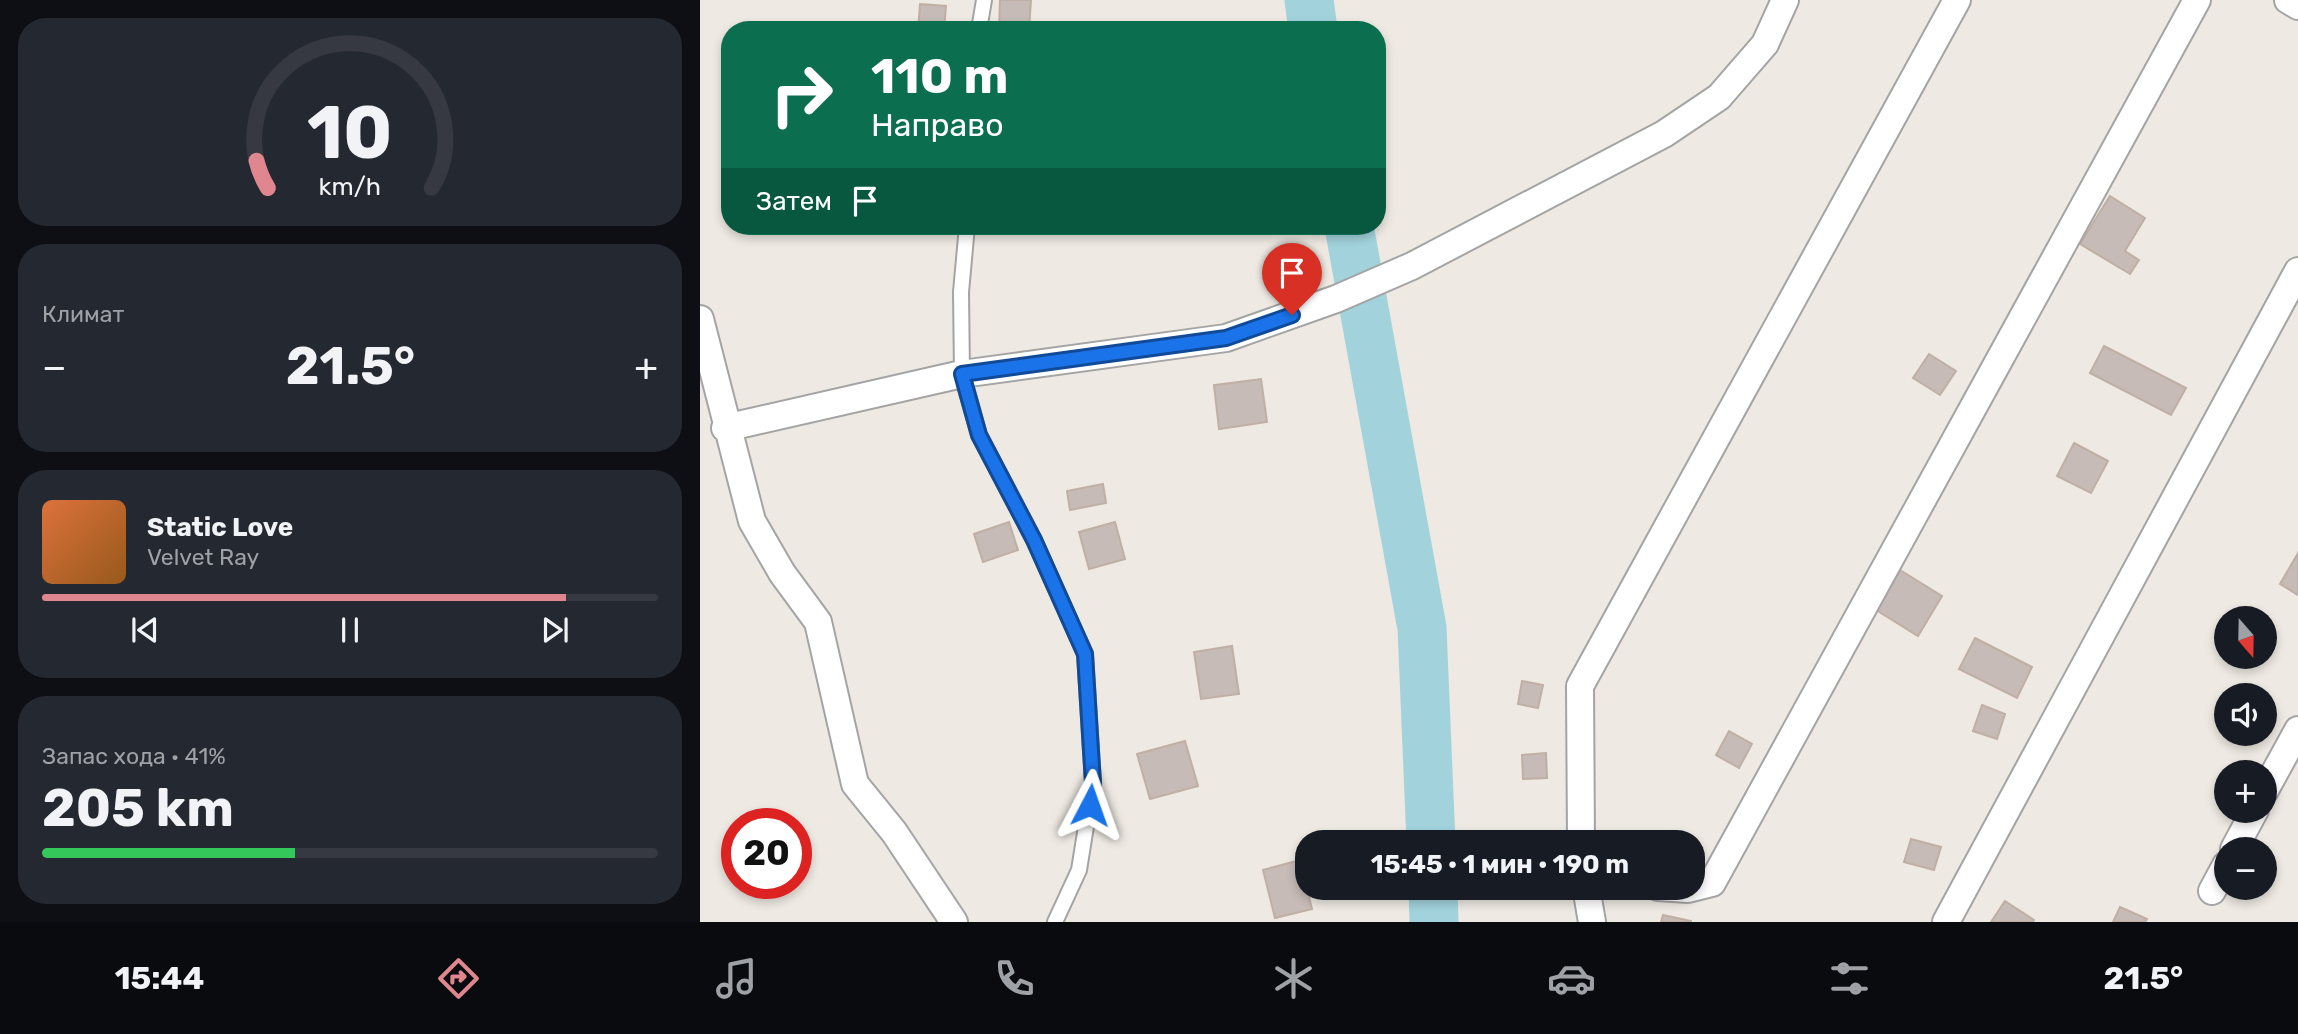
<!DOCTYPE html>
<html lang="ru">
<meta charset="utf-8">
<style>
:root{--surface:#171b24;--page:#242831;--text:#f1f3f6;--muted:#9ea1a6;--line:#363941;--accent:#df868e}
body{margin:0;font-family:Rubik,sans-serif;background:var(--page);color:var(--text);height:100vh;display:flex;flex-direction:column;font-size:26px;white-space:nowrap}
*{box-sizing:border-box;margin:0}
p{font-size:23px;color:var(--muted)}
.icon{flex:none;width:38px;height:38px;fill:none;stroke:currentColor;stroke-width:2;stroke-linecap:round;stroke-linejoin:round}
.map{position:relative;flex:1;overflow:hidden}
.side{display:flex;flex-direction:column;gap:18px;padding:18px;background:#0d0f14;width:700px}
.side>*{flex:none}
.top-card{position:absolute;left:21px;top:21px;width:665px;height:214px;border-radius:28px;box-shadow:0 4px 10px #0003;background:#0b6e4f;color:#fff;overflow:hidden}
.needle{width:46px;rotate:160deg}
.tools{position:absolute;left:1514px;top:606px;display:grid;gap:14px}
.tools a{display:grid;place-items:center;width:63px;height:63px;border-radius:50%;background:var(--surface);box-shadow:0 4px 10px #0003;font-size:35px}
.speed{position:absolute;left:21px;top:808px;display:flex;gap:14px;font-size:35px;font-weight:700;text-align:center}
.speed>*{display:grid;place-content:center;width:91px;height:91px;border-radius:50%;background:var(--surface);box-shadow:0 4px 10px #0003;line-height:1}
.speed .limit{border:10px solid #d22;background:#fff;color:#111}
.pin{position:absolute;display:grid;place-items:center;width:60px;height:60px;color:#fff;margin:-72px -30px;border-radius:50% 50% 50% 0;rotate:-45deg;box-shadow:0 0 7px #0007}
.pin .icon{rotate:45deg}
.me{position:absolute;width:77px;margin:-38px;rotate:4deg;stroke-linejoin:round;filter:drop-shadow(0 0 5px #0008)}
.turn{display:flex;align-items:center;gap:24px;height:147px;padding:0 35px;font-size:32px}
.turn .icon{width:91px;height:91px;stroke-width:2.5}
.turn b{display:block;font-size:49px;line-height:60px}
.then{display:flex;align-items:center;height:66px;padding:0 35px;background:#0003;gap:14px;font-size:26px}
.big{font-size:52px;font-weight:700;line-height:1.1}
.side .widget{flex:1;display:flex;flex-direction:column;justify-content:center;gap:10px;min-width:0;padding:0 24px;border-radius:28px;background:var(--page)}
.side .dial{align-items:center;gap:0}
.dial svg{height:182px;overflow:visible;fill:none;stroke:var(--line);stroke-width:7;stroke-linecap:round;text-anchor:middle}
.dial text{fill:var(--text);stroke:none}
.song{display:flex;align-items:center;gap:21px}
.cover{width:84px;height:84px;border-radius:10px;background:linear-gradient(135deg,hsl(20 70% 55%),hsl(30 70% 35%))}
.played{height:7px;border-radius:4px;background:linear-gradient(90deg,var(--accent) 85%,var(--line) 85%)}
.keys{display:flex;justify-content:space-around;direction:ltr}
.heat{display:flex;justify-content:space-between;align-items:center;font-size:38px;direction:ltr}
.charge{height:10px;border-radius:5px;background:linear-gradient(90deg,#34c759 41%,var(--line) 0)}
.trip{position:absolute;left:595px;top:830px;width:410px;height:70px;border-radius:28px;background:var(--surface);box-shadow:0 4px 10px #0003;font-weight:700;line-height:70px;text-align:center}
.menu{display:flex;height:112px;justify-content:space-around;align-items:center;background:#090b0e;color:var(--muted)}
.menu .icon{width:49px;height:49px}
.menu .active{color:var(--accent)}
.menu b{font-size:32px;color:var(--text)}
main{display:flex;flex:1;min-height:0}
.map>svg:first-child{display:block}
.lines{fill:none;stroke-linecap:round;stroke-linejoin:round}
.river{stroke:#a2d3dd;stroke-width:49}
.building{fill:#c6bbb6;stroke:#c0afa4;stroke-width:2}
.service-casing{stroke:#a4a4a4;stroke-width:18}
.minor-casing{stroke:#a4a4a4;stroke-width:30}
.service{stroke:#fff;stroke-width:14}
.minor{stroke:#fff;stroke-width:26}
.route-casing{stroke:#114b97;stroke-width:18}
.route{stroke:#1a73e8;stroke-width:12}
</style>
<main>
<section class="side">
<div class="widget dial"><svg viewBox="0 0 100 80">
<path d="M14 69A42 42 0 1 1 86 69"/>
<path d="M14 69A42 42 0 0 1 9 57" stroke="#df868e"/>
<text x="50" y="56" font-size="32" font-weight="700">10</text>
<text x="50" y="72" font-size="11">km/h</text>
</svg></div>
<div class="widget"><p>Климат</p>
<div class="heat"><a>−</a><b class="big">21.5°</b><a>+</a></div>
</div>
<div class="widget">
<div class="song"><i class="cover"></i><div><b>Static Love</b><p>Velvet Ray</p></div></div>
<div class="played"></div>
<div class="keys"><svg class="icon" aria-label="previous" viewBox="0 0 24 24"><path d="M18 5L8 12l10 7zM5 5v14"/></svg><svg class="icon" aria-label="pause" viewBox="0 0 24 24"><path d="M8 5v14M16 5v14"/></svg><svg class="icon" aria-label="next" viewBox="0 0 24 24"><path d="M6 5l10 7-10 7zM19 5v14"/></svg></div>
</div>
<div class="widget"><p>Запас хода · 41%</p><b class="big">205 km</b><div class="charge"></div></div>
</section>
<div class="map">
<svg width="1598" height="922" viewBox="0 0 1598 922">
<rect width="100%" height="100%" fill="#eee9e2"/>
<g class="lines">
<path class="river" d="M609 0 613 30
M649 226 722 628 731 842
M733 887 734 922"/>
</g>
<path class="building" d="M300 0H331L329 30 299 29Z
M220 4 246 6 244 30H218Z
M1410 196 1445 218 1425 251 1439 260 1430 274 1380 244Z
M1404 346 1486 388 1471 415 1390 373Z
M1229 354 1256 371 1240 395 1213 378Z
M561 379 567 422 519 429 514 385Z
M1374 443 1408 461 1391 493 1357 476Z
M403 484 406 503 370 510 367 491Z
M309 522 318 550 283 562 274 534Z
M415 522 425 559 389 569 379 532Z
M1598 553V595L1580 584Z
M1200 570 1242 596 1218 636 1176 610Z
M1275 638 1332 667 1317 698 1259 669Z
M532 646 539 694 501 699 494 652Z
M822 681 843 685 838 708 818 704Z
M1282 705 1305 714 1297 739 1273 731Z
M1029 731 1052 744 1039 768 1016 755Z
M485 741 498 786 450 799 437 754Z
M846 753 847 778 823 779 822 755Z
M1211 839 1241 847 1234 870 1204 862Z
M600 860 612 909 575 918 563 870Z
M1305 901 1334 920 1333 922H1291Z
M1420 907 1447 919 1445 922H1413Z
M963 915 991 921V922H961Z"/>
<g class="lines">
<g class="service-casing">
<path id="service" d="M279 30 284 0
M267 226 261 292 262 374 279 435 334 540 385 654 393 783 379 870 355 922"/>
</g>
<g class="minor-casing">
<path id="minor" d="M1588 0 1598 6
M0 319 52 521 82 573 118 622 155 784 194 832 254 922
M25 428 262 374 526 338 636 299 712 266 964 134 1019 97 1065 44 1085 0
M1564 792 1598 730
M881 842 880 686 1257 0
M1534 849 1555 810
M886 887 892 922
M958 887 988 889 1012 883 1497 0
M1512 891 1526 865
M1246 922 1598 271"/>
</g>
<use href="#service" class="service"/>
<use href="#minor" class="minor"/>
</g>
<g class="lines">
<g class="route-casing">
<path id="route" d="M390 805 393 783 385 654 334 540 279 435 262 374 526 338 592 315"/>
</g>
<use href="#route" class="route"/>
</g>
</svg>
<div class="tools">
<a><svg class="needle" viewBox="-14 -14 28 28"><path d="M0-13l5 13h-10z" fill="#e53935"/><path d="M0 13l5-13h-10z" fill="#9ea1a6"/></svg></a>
<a><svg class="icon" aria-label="sound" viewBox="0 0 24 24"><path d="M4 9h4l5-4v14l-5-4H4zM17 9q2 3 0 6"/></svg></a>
<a>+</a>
<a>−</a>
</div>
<div class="speed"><div class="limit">20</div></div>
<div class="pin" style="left:592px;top:315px;background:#d93025"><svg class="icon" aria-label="arrive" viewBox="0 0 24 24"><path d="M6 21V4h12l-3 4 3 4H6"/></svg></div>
<svg class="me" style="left:390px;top:805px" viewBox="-20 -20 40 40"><path d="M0-17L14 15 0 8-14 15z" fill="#1a73e8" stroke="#fff" stroke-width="4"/></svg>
<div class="trip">15:45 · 1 мин · 190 m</div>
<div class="top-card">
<div class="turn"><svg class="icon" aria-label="right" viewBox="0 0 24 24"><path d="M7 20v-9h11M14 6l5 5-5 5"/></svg><div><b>110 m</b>Направо</div></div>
<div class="then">Затем<svg class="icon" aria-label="arrive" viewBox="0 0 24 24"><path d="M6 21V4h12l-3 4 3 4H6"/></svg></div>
</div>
</div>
</main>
<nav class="menu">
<b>15:44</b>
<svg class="icon active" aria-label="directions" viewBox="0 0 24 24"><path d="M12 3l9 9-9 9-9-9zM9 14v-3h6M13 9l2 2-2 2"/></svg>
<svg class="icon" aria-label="music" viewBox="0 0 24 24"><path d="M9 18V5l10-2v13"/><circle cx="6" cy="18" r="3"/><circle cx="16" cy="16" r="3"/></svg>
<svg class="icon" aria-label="phone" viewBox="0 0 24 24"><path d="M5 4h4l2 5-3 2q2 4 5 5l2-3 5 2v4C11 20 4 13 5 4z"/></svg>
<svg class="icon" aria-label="climate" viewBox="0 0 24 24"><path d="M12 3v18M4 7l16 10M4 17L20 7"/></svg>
<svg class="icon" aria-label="car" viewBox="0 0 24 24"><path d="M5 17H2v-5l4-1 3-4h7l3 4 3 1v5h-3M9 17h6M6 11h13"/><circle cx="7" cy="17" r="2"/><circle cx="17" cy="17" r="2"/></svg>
<svg class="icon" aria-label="filters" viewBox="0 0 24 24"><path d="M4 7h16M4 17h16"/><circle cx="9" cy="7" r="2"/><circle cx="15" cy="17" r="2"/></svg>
<b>21.5°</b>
</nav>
